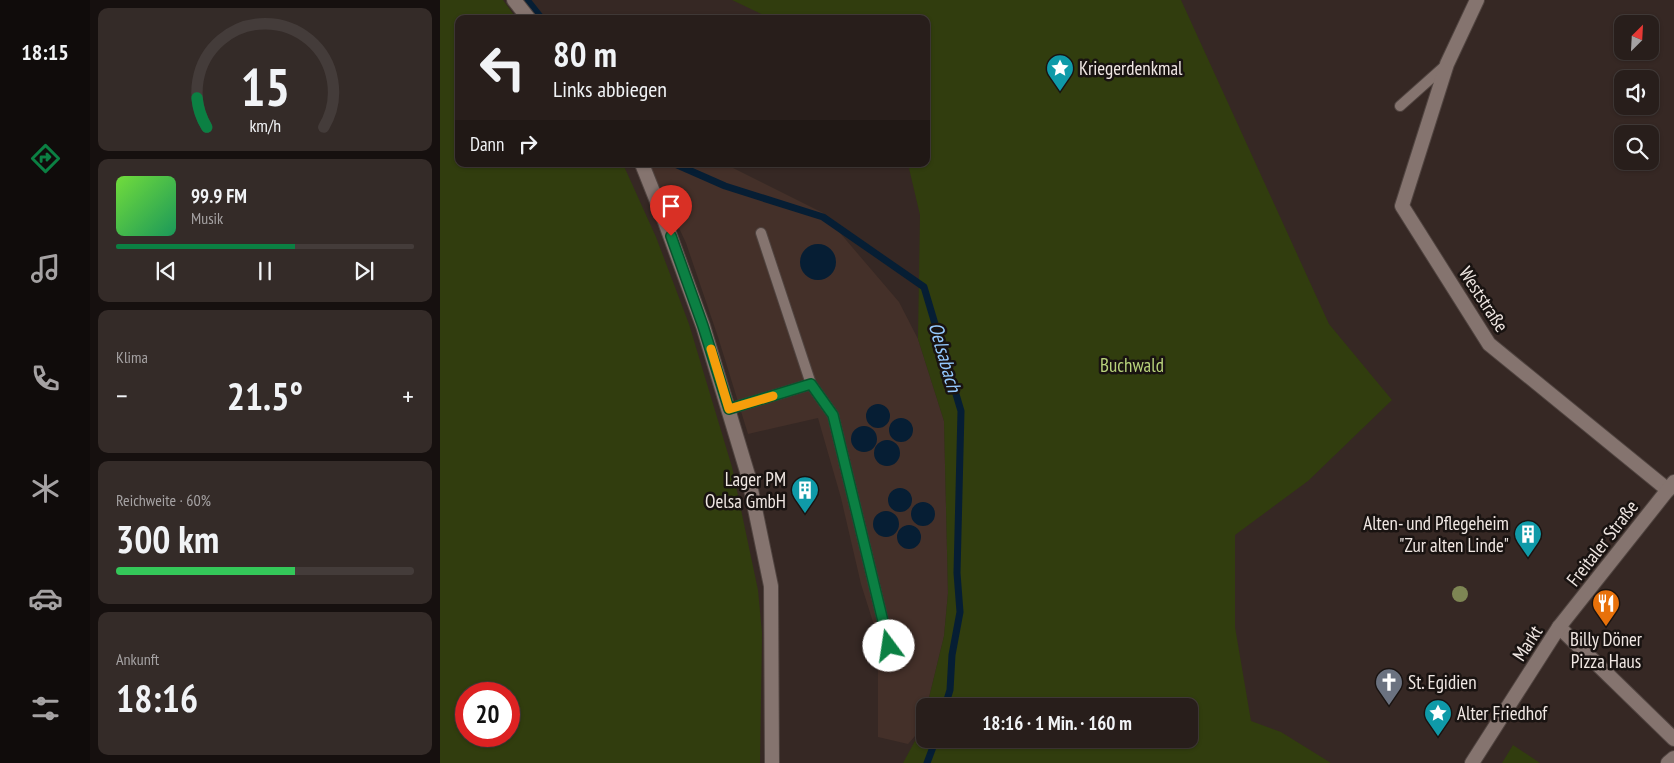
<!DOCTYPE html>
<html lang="de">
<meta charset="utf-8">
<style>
:root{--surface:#281e1b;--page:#342b28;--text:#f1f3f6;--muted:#a5a2a3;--line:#443c3a;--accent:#0b8043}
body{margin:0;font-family:"PT Sans Narrow",sans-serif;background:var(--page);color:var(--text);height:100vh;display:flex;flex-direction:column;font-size:19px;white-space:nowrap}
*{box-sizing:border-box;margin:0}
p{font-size:16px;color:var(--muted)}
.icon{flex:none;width:28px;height:28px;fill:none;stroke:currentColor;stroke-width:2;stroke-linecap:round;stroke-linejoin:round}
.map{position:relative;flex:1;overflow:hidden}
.sheet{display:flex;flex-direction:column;gap:8px;padding:8px;background:#16100f;width:350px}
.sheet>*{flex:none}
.top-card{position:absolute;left:15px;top:15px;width:475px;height:152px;border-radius:10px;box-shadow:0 1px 4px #0004,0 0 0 1px var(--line);background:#281e1b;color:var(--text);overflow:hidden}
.needle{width:32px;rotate:24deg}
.tools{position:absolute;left:1174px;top:15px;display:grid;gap:10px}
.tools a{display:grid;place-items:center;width:45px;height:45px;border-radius:10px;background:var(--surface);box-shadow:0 1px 4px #0004,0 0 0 1px var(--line);font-size:25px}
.speed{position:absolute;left:15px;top:682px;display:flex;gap:10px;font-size:25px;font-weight:700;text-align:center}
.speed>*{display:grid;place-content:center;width:65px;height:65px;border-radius:50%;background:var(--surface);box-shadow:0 1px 4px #0004,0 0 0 1px var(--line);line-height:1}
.speed .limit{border:8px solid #d22;background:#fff;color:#111}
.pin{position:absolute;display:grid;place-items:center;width:42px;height:42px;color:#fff;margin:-51px -21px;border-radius:50% 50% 50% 0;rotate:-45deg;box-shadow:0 0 5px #0007}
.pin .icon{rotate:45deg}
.me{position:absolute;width:55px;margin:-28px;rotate:346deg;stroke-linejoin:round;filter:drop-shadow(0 0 4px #0008)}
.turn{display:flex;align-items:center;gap:18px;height:105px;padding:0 15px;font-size:22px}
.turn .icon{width:65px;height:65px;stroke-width:2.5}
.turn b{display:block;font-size:35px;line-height:42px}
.then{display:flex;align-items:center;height:48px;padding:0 15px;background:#0003;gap:10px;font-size:19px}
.big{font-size:38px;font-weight:700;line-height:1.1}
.sheet .widget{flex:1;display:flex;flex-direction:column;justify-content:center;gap:8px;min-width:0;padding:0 18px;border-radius:10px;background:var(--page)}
.sheet .dial{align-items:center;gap:0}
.dial svg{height:130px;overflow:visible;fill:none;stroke:var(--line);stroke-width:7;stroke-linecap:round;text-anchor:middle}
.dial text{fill:var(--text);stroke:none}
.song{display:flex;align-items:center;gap:15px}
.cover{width:60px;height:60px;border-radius:8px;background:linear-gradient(135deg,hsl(100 70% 55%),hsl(150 70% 35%))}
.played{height:5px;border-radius:2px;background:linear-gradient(90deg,var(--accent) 60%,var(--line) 60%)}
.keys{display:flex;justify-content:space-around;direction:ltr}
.heat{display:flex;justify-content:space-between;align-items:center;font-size:28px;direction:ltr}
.charge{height:8px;border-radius:4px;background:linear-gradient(90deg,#34c759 60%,var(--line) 0)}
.trip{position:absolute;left:476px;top:698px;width:282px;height:50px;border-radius:10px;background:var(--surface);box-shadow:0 1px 4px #0004,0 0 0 1px var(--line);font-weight:700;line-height:50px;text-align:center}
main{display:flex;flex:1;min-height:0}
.dock{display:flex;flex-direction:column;width:90px;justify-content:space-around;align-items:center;background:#100c0b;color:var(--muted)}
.dock .icon{width:35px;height:35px}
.dock .current{color:var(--accent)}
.dock b{font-size:22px;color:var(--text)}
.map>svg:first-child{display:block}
.built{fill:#443029}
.green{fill:#313d0e;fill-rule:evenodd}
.water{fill:#061e34}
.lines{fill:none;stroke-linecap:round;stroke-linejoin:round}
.stream{stroke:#061e34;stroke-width:7}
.service-casing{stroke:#504440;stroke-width:12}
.minor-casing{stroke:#504440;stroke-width:16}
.tertiary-casing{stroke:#504440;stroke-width:16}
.secondary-casing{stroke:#504440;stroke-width:16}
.service{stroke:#85746f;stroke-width:10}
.minor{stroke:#85746f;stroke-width:14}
.tertiary{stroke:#85746f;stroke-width:14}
.secondary{stroke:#85746f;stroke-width:14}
.tree{fill:#7e8654}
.route-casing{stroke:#07532c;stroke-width:12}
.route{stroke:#0b8043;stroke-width:9}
.slow{stroke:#f59e0b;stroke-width:9}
.labels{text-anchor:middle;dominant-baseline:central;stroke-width:5;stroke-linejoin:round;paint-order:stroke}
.poi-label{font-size:19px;fill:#f0e7e3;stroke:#191311;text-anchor:start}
.street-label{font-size:19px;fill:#f0e7e3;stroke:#191311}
.park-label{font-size:19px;fill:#b8d27b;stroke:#191311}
.water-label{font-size:20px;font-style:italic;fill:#95caff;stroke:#191311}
</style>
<main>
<nav class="dock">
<b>18:15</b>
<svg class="icon current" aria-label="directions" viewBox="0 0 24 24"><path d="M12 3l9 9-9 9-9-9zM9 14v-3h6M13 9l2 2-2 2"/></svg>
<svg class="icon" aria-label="music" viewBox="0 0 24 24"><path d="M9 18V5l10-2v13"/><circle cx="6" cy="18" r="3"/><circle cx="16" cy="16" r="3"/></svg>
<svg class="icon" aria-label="phone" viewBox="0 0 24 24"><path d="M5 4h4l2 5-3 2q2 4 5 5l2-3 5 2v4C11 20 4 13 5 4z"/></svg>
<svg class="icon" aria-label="climate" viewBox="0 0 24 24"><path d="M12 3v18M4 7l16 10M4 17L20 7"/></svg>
<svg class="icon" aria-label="car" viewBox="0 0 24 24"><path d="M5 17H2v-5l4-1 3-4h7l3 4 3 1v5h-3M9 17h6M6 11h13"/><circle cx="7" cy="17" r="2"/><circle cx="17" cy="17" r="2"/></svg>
<svg class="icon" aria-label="filters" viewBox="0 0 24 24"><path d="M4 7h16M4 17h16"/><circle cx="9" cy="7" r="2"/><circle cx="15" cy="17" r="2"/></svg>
</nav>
<section class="sheet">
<div class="widget dial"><svg viewBox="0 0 100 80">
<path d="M14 69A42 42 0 1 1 86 69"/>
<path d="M14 69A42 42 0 0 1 8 51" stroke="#0b8043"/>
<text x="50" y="56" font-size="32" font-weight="700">15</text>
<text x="50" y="72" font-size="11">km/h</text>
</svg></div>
<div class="widget">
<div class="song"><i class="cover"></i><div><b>99.9 FM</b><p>Musik</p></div></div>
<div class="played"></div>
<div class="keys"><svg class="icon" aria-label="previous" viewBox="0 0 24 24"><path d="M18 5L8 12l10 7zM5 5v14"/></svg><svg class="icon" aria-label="pause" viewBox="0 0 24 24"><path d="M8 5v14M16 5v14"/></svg><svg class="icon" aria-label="next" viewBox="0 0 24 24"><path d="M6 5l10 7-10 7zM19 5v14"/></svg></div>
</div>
<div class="widget"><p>Klima</p>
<div class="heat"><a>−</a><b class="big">21.5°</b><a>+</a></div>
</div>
<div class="widget"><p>Reichweite · 60%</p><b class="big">300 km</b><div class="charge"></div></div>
<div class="widget"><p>Ankunft</p><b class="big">18:16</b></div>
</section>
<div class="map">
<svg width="1234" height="763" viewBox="0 0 1234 763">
<rect width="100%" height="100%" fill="#362824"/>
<path class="built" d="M209 164H285L383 213 459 302 478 339 504 421 508 593 504 636 487 706H485L482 728 468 744 438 737V638L421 584 401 498 378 418 308 434 278 337 246 243Z"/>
<path class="green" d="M0 0H63L77 19H19V164H183L216 237 249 324 292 467 318 590 322 633 320 763H0ZM26 694H69V736H26Z
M292 0H741L889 324 952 400 868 481 795 535V627L811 721 841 732 891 763H463L482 728 485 715V739H750V706H487L504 636 508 593 504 421 478 339 480 215 468 164H486V19H332Z
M1073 745 1100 763H1062Z"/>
<path class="water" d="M360 262a18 18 0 1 1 36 0a18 18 0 1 1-36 0Z
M426 416a12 12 0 1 1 24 0a12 12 0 1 1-24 0Z
M449 430a12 12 0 1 1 24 0a12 12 0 1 1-24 0Z
M411 439a13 13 0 1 1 26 0a13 13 0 1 1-26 0Z
M434 453a13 13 0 1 1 26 0a13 13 0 1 1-26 0Z
M448 500a12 12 0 1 1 24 0a12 12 0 1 1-24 0Z
M471 514a12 12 0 1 1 24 0a12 12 0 1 1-24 0Z
M433 524a13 13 0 1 1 26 0a13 13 0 1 1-26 0Z
M457 537a12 12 0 1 1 24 0a12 12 0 1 1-24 0Z"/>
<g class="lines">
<path class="stream" d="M87 0 102 19
M235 164 285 186 383 217 484 287 521 411 517 573 520 612 512 655 510 690 505 706
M487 763 496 739"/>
<g class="service-casing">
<path id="service" d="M960 106 1006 65
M321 233 371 384 393 415 449 646
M289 409 371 384"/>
</g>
<g class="minor-casing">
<path id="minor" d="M1037 0 1007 64 962 206 1049 344 1228 490
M1119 627 1234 739
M1228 763 1234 758"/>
</g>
<g class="tertiary-casing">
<path id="tertiary" d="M74 0 89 19
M202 164 224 219 263 326 308 475 331 586 332 763"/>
</g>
<g class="secondary-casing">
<path id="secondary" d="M1032 763 1119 627 1234 482"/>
</g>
<use href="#service" class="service"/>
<use href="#minor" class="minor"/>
<use href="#tertiary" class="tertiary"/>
<use href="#secondary" class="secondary"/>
</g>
<circle class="tree" cx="1020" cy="594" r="8"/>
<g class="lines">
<g class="route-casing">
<path id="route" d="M231 236 263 326 289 409 371 384 393 415 449 646"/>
</g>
<use href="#route" class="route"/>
<path class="slow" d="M271 349 289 409 333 396"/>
</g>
<defs>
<g id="sight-pin" transform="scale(1.4375)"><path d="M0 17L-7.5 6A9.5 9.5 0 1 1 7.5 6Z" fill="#0f9aa8" stroke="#191311"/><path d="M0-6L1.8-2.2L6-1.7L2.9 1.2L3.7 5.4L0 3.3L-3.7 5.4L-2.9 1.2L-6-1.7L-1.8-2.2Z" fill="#fff"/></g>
<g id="building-pin" transform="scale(1.4375)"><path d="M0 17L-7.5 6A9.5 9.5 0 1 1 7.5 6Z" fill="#0f9aa8" stroke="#191311"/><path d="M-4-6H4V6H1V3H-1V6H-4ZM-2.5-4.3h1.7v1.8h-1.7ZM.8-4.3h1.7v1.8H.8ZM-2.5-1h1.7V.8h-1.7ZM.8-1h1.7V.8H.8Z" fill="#fff"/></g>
<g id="restaurant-pin" transform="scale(1.4375)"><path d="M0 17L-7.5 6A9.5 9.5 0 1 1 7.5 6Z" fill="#e8710a" stroke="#191311"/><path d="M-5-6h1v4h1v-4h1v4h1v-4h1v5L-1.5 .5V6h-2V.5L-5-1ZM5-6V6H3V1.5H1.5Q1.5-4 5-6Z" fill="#fff"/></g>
<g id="church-pin" transform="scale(1.4375)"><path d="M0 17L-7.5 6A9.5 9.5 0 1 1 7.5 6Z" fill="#6b7280" stroke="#191311"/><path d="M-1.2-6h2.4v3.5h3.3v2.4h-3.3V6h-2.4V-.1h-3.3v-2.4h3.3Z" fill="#fff"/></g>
</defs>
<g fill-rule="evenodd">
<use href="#sight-pin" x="620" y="68"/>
<use href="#building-pin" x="365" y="490"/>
<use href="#building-pin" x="1088" y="534"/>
<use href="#restaurant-pin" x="1166" y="603"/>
<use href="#church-pin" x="949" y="682"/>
<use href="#sight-pin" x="998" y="713"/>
</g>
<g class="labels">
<g class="poi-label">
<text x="639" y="68">Kriegerdenkmal</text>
<text x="346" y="479" text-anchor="end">Lager PM<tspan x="346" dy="22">Oelsa GmbH</tspan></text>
<text x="1069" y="523" text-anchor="end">Alten- und Pflegeheim<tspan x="1069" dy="22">"Zur alten Linde"</tspan></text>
<text x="1166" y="639" text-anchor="middle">Billy Döner<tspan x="1166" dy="22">Pizza Haus</tspan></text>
<text x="968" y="682">St. Egidien</text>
<text x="1017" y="713">Alter Friedhof</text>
</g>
<g class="street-label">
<text transform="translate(1044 299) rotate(57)">Weststraße</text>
<text transform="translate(1162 543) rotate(-52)">Freitaler Straße</text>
<text transform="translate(1087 643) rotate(-57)">Markt</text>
</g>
<g class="park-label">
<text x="692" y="365">Buchwald</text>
</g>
<g class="water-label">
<text transform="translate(505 357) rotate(74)">Oelsabach</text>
</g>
</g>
</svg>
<div class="tools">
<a><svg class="needle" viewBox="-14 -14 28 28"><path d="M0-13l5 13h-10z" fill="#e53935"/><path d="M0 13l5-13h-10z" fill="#a5a2a3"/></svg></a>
<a><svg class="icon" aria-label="sound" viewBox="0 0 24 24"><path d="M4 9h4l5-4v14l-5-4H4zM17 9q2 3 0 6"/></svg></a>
<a><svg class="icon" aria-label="search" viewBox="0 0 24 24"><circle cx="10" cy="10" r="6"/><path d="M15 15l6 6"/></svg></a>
</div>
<div class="speed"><div class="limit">20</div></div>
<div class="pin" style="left:231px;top:236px;background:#d93025"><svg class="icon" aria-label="arrive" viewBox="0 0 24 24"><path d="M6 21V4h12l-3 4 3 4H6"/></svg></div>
<svg class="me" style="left:449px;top:646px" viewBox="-20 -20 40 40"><circle r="19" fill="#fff"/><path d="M0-13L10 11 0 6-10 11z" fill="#0b8043"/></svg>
<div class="trip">18:16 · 1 Min. · 160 m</div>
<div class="top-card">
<div class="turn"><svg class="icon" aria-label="left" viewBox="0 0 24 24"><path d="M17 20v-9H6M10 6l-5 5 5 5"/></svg><div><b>80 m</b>Links abbiegen</div></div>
<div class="then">Dann<svg class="icon" aria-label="right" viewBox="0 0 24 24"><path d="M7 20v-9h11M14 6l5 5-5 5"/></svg></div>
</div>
</div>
</main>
